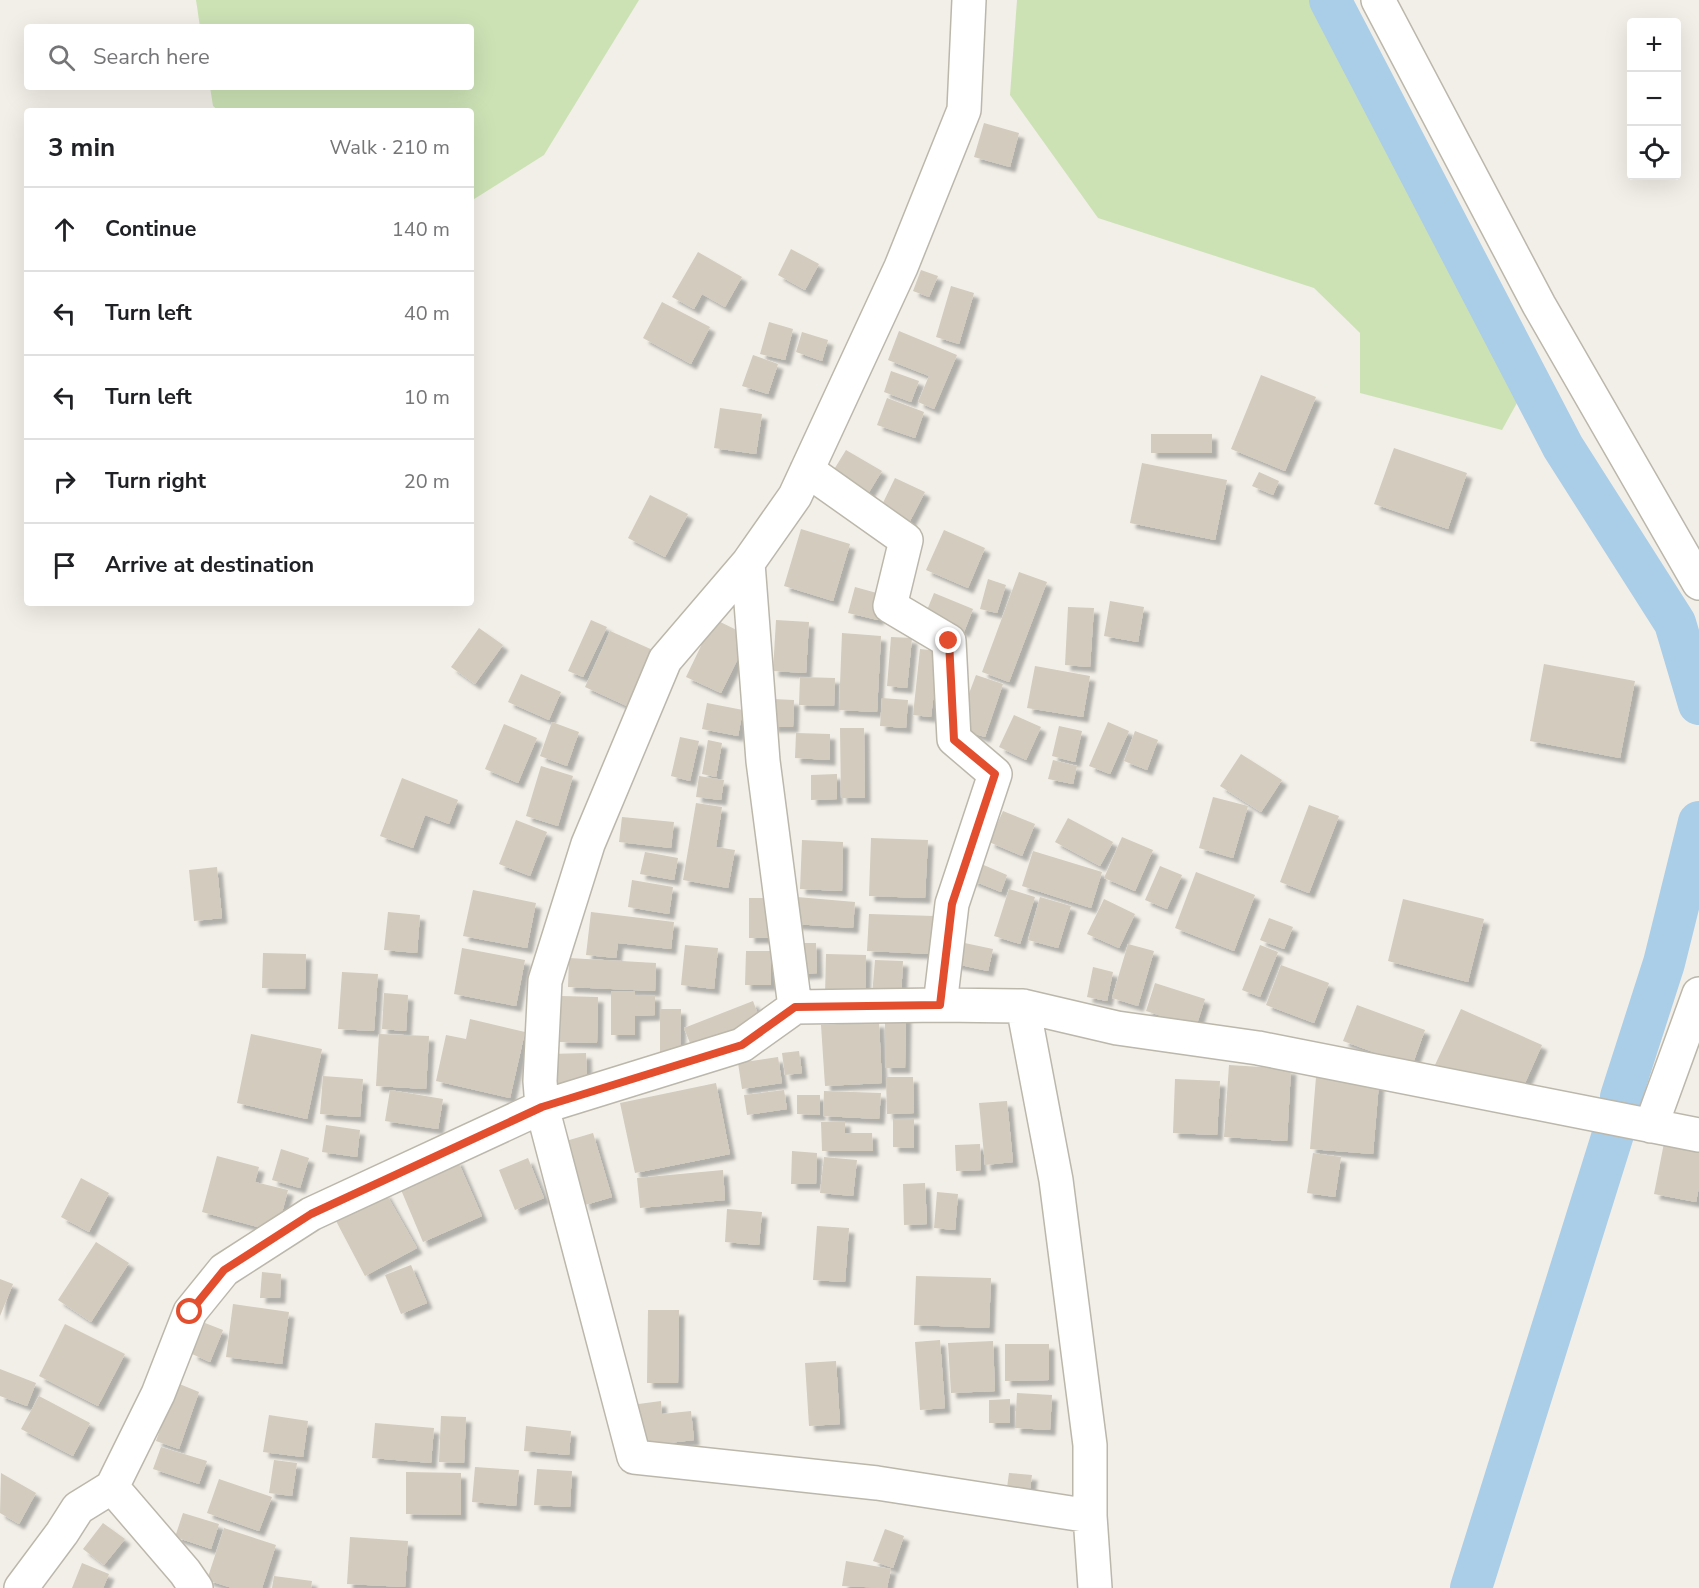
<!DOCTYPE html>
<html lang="en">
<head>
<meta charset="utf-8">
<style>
	body { margin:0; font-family:"Nunito Sans",sans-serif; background:#f6f6f6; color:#202124 }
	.controls { position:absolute; right:18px; top:18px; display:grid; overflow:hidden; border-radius:6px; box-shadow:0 6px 24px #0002 }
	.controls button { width:54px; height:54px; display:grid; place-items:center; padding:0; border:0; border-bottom:2px solid #e0e0e0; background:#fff; color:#202124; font:30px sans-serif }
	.stop { position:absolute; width:18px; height:18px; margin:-14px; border:4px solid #e34e2e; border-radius:50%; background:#fff }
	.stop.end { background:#e34e2e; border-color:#fff; box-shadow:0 2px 6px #0008 }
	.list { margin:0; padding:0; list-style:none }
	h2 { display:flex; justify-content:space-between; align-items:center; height:78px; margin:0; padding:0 24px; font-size:26px }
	h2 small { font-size:20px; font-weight:400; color:#757577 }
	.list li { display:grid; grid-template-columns:39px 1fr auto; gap:18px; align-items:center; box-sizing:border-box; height:84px; padding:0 24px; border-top:2px solid #e0e0e0 }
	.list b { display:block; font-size:22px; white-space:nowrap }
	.list em { font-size:20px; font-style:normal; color:#757577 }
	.icon { flex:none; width:33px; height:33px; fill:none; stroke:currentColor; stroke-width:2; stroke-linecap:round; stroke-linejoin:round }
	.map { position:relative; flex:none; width:1699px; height:1588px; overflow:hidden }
	.search { position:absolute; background:#fff; box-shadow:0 6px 24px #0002; left:24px; top:24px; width:450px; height:66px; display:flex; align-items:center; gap:15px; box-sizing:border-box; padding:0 21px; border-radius:6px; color:#757577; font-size:22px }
	.panel { position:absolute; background:#fff; box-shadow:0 6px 24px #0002; left:24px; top:108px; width:450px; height:498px; border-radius:6px }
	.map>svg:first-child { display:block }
	.green { fill:#cce2b5 }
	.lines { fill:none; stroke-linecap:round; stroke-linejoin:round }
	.canal { stroke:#aacde8; stroke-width:42 }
	.building { fill:#d2cbbe; filter:url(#shadow) }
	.minor-casing { stroke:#bcb7ab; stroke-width:36 }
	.minor { stroke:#fff; stroke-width:33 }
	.route { stroke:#e34e2e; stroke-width:8 }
</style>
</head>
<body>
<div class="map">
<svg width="1699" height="1588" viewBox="0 0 1699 1588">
	<defs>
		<filter id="shadow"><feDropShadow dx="5.5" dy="5.5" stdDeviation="1.5" flood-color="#0004"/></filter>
	</defs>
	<rect width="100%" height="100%" fill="#f2efe8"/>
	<path class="green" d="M196 0H639L544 155 471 201V111H219L213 106 210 87H471V27H200Z
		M1017 0H1346L1539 363 1502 430 1360 393V333L1314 288 1098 218 1010 95Z"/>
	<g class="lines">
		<path class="canal" d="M1330 0 1563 447 1675 623 1699 704
			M1621 1097 1664 963 1699 822
			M1471 1588 1614 1131"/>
	</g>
	<path class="building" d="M984 123 1019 133 1010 167 974 157Z
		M791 249 819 264 805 290 778 275Z
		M698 252 742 277 725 307 702 294 694 309 672 297Z
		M921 270 938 276 929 297 913 291Z
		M951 286 974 293 959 344 936 337Z
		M662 302 710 327 691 364 643 338Z
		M769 322 793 329 785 360 760 354Z
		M899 331 957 355 934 409 918 402 929 376 888 360Z
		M802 332 828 340 822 361 796 352Z
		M753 355 778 364 768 394 742 386Z
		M891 371 919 381 911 402 884 392Z
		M1261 375 1316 397 1285 471 1231 449Z
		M887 398 924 412 915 438 877 425Z
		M720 408 762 414 756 454 714 448Z
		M1151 434H1212V453H1151Z
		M1394 448 1467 473 1448 529 1374 504Z
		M846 450 882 471 866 497 830 476Z
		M1142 463 1227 480 1215 540 1130 523Z
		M1259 472 1279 481 1273 495 1252 486Z
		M895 478 925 492 909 523 880 509Z
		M650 495 688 514 665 557 628 538Z
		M801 529 850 544 833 601 784 586Z
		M944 530 985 548 968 588 926 570Z
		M1019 572 1047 582 1009 682 982 672Z
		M988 579 1006 585 997 613 980 609Z
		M855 587 884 595 878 620 848 613Z
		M934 593 973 609 964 632 925 615Z
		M1110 601 1144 607 1138 642 1104 636Z
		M1068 607 1094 608 1090 667 1065 665Z
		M714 619 749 636 721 693 686 677Z
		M591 620 607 627 583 677 568 671Z
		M776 620 809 622 806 673 773 671Z
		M479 628 503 645 475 684 451 667Z
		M610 631 655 651 629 707 585 687Z
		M842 633 881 636 877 712 839 710Z
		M891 637 912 638 907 688 887 686Z
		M920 649 939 651 931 717 913 715Z
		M1544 664 1635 681 1620 758 1530 741Z
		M1035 666 1090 676 1083 717 1027 708Z
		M521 674 561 692 549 720 508 702Z
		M976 675 1003 684 985 737 956 728Z
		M800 677 835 678 834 706 799 705Z
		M882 698 908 700 906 728 880 726Z
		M773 699 794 700 793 727H772Z
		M707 703 743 710 738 736 702 729Z
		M1014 715 1041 727 1026 760 999 747Z
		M552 722 579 732 567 766 540 756Z
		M1108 722 1129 731 1110 774 1089 766Z
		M504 724 537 738 518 783 485 769Z
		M1059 726 1082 731 1075 762 1052 756Z
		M840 728H864L865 798H841Z
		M1135 731 1158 740 1147 770 1124 761Z
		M796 733 830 734V760L795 758Z
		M680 737 699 741 690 781 671 776Z
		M708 740 722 743 716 777 702 774Z
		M1241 754 1282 780 1261 812 1220 786Z
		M1053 760 1077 766 1073 784 1048 779Z
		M541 766 573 776 558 826 526 816Z
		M837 774V799L811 800V775Z
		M699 776 724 780 721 800 696 797Z
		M402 778 458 800 449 824 425 815 413 848 380 836Z
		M1213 797 1248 806 1233 858 1199 848Z
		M696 803 722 807 716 847 735 850 728 888 683 880Z
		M1309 805 1339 816 1309 893 1280 882Z
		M1003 811 1035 824 1022 856 989 842Z
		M622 817 674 822 671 848 619 842Z
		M1068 818 1113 842 1100 866 1055 842Z
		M516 820 547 832 530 876 499 864Z
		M1122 837 1153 850 1135 891 1104 878Z
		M871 838 928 840 925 898 869 896Z
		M802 840 843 842 842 891 800 889Z
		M1033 851 1102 872 1091 908 1022 886Z
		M645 852 678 858 674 880 640 874Z
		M979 863 1007 875 1001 892 971 880Z
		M1160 866 1182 875 1167 909 1145 900Z
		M217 867 222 918 194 921 189 870Z
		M1196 872 1255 895 1234 951 1175 928Z
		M632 880 673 887 669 914 628 907Z
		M1009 889 1035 897 1020 944 994 936Z
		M473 890 536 903 527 948 463 936Z
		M797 897 855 902 853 928 795 924Z
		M1040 897 1071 906 1058 948 1028 940Z
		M749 898H773V938H749Z
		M1104 899 1135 914 1119 948 1087 934Z
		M1403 899 1484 919 1468 982 1388 961Z
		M388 912 420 915 417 953 384 950Z
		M591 912 674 922 671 949 618 943 616 958 586 955Z
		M869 914 934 916 932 954 867 951Z
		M1269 918 1293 927 1284 949 1260 940Z
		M955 941 993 949 988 971 951 963Z
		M800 943H816L817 973 801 974Z
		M1128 944 1154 951 1138 1006 1112 998Z
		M685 945 718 948 714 989 681 985Z
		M1260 945 1278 952 1260 997 1242 990Z
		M462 948 525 960 516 1006 454 994Z
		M746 951H771V985H745Z
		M263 953 306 954 305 989 262 988Z
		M826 954 866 955 865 997 825 995Z
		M569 958 656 963 655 991 568 987Z
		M875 960 903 961 901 998 872 996Z
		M1281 965 1329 983 1314 1023 1266 1005Z
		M1093 967 1113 972 1107 1001 1087 997Z
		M342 972 378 974 374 1031 338 1029Z
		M1155 983 1205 999 1196 1027 1146 1011Z
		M611 991H635V995H655V1015L635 1016V1035H611Z
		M384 993 408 995 406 1031 382 1029Z
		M561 996 598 997 597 1043 560 1042Z
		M753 1001 762 1025 694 1053 684 1028Z
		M1357 1005 1425 1030 1412 1066 1343 1041Z
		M660 1009H681L680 1054 660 1053Z
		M1461 1009 1542 1045 1517 1101 1435 1065Z
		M885 1013H906L905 1068H885Z
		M470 1019 525 1032 510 1098 436 1081 446 1035 466 1039Z
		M879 1022 882 1083 825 1086 821 1025Z
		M251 1034 322 1049 307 1119 237 1103Z
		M379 1034 429 1036 426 1089 376 1086Z
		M799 1051 802 1073 785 1075 782 1053Z
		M586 1053 588 1098 550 1099V1054Z
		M778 1057 782 1083 742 1089 738 1063Z
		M1229 1065 1291 1069 1287 1141 1224 1137Z
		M323 1076 363 1079 360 1117 320 1114Z
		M886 1077H913L914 1113 887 1114Z
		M1316 1077 1379 1083 1373 1154 1310 1149Z
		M1175 1079 1220 1081 1217 1135 1173 1133Z
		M716 1083 730 1154 635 1173 620 1103Z
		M390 1090 443 1099 438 1129 385 1121Z
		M784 1090 787 1109 747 1115 744 1095Z
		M824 1091 881 1093 879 1119 823 1116Z
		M797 1095H820V1115L797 1114Z
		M1007 1101 1013 1162 985 1165 979 1103Z
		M893 1119H914V1148L893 1147Z
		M845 1121V1133H872L873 1151H822L821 1122Z
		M326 1125 360 1130 357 1157 322 1152Z
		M593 1133 612 1197 585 1205 566 1141Z
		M1664 1143 1699 1150V1187L1696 1202 1654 1194Z
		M980 1144 981 1170 956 1171 955 1145Z
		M281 1149 309 1158 300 1188 272 1180Z
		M792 1151 817 1153 816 1184H791Z
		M1313 1153 1341 1157 1335 1197 1307 1193Z
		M217 1156 259 1167 255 1182 288 1190 277 1232 202 1212Z
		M824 1157 857 1160 853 1196 820 1193Z
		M528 1158 544 1198 515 1210 499 1170Z
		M457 1159 482 1216 423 1242 399 1185Z
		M723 1170 725 1200 640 1208 637 1178Z
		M81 1178 109 1193 89 1232 61 1217Z
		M925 1183 927 1224 904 1225 903 1184Z
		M385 1192 417 1248 365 1276 335 1219Z
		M937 1192 958 1194 955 1230 934 1228Z
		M727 1209 762 1212 759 1245 725 1242Z
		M817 1226 849 1228 845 1282 813 1280Z
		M96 1242 129 1263 91 1322 58 1300Z
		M411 1265 427 1303 401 1314 385 1275Z
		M262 1272 281 1274 280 1298H260Z
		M916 1276 991 1278 989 1328 914 1325Z
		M0 1279 13 1284 0 1316Z
		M233 1304 289 1312 282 1364 226 1357Z
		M648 1310H679L678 1383H647Z
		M205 1323 223 1330 210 1362 192 1354Z
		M65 1324 125 1354 98 1406 39 1376Z
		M940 1340 945 1408 920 1410 915 1342Z
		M993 1341 995 1391 951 1393 948 1343Z
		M1005 1344H1049V1380L1005 1381Z
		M836 1361 840 1424 809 1426 805 1363Z
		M0 1369 36 1383 27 1406 0 1396Z
		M177 1383 199 1392 179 1449 156 1441Z
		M1017 1393 1052 1395 1050 1430 1015 1428Z
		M39 1396 90 1423 73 1456 21 1429Z
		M1010 1399V1423H989V1400Z
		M661 1401 662 1414 691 1411 694 1440 635 1447 631 1405Z
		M269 1415 308 1421 303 1457 263 1452Z
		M441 1416 466 1417 464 1463 439 1462Z
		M375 1423 434 1428 431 1463 372 1458Z
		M526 1426 571 1431 569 1455 524 1451Z
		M161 1447 207 1461 199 1484 153 1469Z
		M274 1460 297 1463 292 1496 269 1493Z
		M475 1467 519 1470 516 1506 472 1502Z
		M537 1469 572 1471 570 1507 534 1505Z
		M406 1472 461 1473V1515L406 1514Z
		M1 1473 36 1493 19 1524 0 1513Z
		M1009 1473 1032 1475 1029 1497 1006 1495Z
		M219 1479 272 1497 259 1531 207 1513Z
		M183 1513 219 1524 211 1549 175 1537Z
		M103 1523 125 1539 104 1565 83 1549Z
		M224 1528 276 1545 262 1588H232L207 1580Z
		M885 1529 904 1536 893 1568 873 1561Z
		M350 1537 408 1541 405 1587 347 1584Z
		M846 1561 891 1569 887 1588 842 1586Z
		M82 1563 109 1574 103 1588H72Z
		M274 1576 312 1581 311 1588H272Z"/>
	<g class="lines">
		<g class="minor-casing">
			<path id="minor" d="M969 0 964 110 901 267 795 496 748 563 665 660 588 844 545 981 540 1081 542 1107 634 1457 877 1483 1090 1516
				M1378 0 1539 305 1699 583
				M807 470 906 540 890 606 949 641 954 739 995 774 952 904 940 1005
				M748 563 763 761 795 1007
				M1023 1006 1056 1180 1090 1445V1516L1095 1588
				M1651 1126 1699 994
				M112 1487 185 1572 196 1588
				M21 1588 62 1533 78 1508 112 1487 158 1394 190 1312 224 1270 311 1214 542 1107 742 1045 795 1007 940 1005 1023 1006 1117 1028 1258 1048 1699 1135"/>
		</g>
		<use href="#minor" class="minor"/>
	</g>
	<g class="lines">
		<path class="route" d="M190 1312 224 1270 311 1214 542 1107 742 1045 795 1007 940 1005 952 904 995 774 954 740 949 641"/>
	</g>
</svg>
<div class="controls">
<button>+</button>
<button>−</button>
<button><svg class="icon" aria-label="locate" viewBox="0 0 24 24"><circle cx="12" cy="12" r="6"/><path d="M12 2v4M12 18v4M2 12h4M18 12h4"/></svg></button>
</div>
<div class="stop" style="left:190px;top:1312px"></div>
<div class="stop end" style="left:949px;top:641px"></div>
<div class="search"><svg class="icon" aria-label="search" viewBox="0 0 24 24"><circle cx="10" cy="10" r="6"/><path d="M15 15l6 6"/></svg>Search here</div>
<section class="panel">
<h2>3 min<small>Walk · 210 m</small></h2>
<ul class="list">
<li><svg class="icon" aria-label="ahead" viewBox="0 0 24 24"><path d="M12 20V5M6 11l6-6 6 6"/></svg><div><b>Continue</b></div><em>140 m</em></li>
<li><svg class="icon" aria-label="left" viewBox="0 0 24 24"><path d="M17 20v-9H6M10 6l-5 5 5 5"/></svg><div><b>Turn left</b></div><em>40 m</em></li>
<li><svg class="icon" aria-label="left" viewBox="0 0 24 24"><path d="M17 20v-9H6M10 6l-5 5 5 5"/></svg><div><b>Turn left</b></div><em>10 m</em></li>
<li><svg class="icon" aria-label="right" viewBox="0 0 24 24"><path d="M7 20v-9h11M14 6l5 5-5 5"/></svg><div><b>Turn right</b></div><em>20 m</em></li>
<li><svg class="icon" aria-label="arrive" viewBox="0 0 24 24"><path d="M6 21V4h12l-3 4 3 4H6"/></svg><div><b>Arrive at destination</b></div></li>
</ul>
</section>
</div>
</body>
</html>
